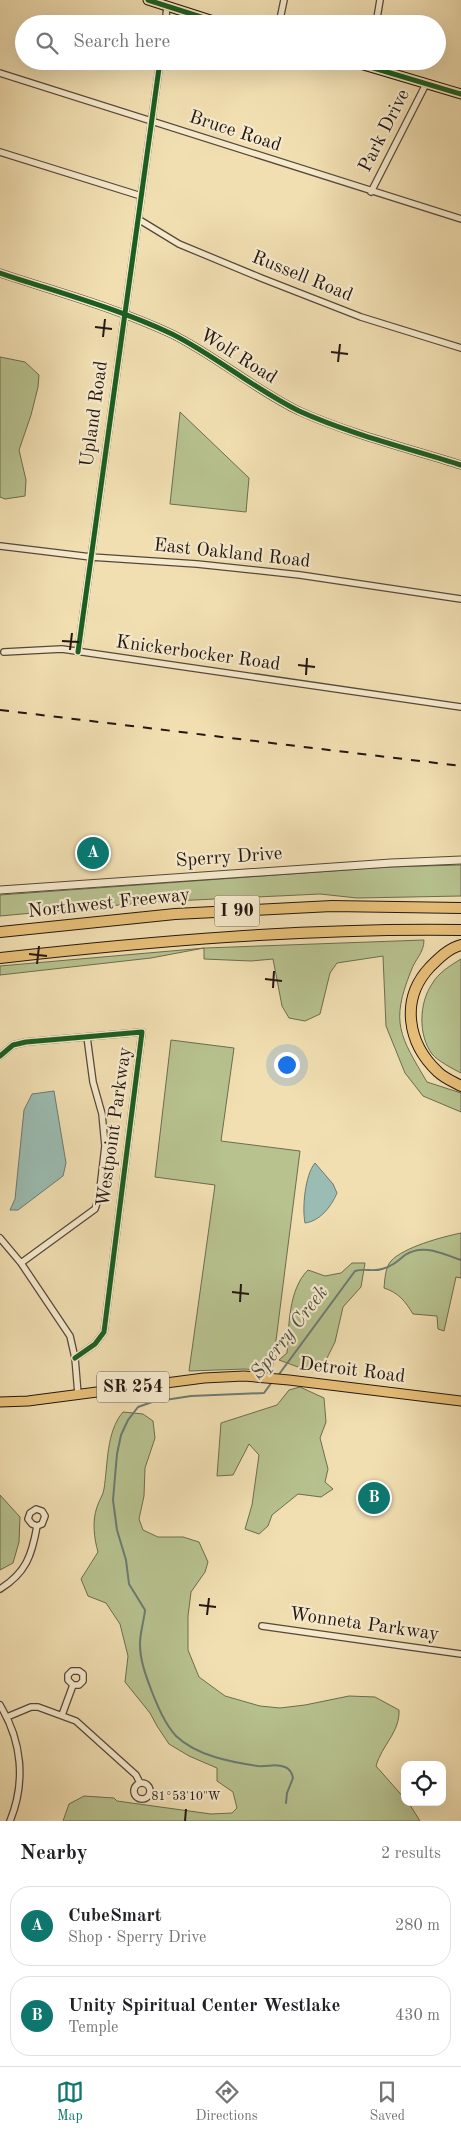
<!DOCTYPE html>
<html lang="en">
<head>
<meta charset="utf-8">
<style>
	body { margin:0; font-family:"Old Standard TT",serif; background:#f2f2f2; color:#202124 }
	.controls { position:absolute; right:15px; bottom:15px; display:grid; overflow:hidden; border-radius:10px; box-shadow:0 5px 20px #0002 }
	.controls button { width:45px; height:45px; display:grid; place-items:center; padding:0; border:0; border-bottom:1px solid #e0e0e0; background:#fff; color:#202124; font:25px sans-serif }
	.you { position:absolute; left:286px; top:1064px; width:18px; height:18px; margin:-12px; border:4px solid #fff; border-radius:50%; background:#1a73e8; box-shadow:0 0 0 8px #1a73e833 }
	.badge { display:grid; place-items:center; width:32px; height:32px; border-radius:50%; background:#0f766e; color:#fff; font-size:16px; font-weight:700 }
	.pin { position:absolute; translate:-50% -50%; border:2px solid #fff; box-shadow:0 1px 5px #0006 }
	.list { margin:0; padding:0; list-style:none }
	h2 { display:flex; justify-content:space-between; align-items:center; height:65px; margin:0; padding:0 20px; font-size:21px }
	h2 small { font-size:16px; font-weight:400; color:#757577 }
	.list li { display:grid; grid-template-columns:32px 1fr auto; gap:15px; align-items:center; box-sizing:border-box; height:80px; margin:0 10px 10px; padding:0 10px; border:1px solid #e0e0e0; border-radius:20px }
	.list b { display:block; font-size:19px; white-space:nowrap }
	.list p { margin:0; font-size:16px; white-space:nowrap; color:#757577 }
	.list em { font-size:16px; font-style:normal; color:#757577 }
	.icon { flex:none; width:28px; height:28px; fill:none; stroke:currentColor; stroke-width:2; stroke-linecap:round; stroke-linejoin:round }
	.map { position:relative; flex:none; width:461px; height:1821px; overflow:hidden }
	.search { position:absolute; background:#fff; box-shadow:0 5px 20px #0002; left:15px; right:15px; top:15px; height:55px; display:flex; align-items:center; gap:12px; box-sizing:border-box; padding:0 18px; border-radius:28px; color:#757577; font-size:19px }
	.sheet { height:245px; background:#fff }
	nav { display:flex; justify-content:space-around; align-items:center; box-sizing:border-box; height:70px; border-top:1px solid #e0e0e0; background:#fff; font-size:14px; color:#757577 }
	nav a { display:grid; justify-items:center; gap:2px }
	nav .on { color:#0f766e }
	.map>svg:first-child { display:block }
	.green { fill:#b7c28f; stroke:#6c6c50 }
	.water { fill:#9bbcb2; stroke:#6b7a72 }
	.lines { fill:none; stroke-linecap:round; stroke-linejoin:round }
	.stream { stroke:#6b7a72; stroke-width:2 }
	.minor-casing { stroke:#564839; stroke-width:8 }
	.tertiary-casing { stroke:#564839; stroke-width:9 }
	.primary-casing { stroke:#221611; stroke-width:11 }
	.motorway-casing { stroke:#221611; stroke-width:12 }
	.minor { stroke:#f6eacd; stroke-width:5.5 }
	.tertiary { stroke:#f6eacd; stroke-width:7 }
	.primary { stroke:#e8c079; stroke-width:9 }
	.motorway { stroke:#e8c079; stroke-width:10 }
	.rail { stroke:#221611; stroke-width:2; stroke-dasharray:9 9; stroke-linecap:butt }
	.cycleway-casing { stroke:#f6eacd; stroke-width:8 }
	.cycleway { stroke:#1b5e20; stroke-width:5 }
	.ticks { fill:none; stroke:#221611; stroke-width:2 }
	.labels { text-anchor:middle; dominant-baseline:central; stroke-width:4.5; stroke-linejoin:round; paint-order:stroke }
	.shield { fill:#f6eacd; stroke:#625649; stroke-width:1 }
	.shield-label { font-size:18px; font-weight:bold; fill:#221611 }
	.street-label { font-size:19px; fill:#221611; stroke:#f6eacd }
	.water-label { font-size:20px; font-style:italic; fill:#4c5049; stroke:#f6eacd }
	.ticks-label { font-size:12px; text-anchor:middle; fill:#221611; stroke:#f6eacd; stroke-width:4.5; stroke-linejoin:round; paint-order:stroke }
</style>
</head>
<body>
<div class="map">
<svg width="461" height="1821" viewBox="0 0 461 1821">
	<rect width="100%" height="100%" fill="#f1dfb2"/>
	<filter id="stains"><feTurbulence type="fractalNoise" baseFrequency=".004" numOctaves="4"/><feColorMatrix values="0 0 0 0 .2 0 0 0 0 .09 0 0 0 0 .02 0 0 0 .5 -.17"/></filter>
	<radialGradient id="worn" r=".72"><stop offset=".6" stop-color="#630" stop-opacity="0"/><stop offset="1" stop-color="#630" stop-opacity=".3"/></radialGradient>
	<path class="green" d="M0 357 25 362 39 375 38 387 31 415 19 450 26 480 25 496 5 499 0 497Z
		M180 412 249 478 246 512 170 504Z
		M461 865V896L357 898 320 894 152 902 0 916V895L387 867Z
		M424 940C424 953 415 959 411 971 390 1023 400 1036 427 1082L461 1093V1112L423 1096 405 1073 386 1026 383 956 337 963 330 973 320 1014 305 1021 289 1018 282 1006 273 959 251 961 204 959V948L151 958 0 975V966L205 948Z
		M461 959V1073C453 1069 438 1061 432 1054 418 1035 419 1003 432 984 438 973 451 965 461 959Z
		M171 1040 234 1048 221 1141 300 1151 272 1372 245 1369 189 1371 215 1185 155 1177Z
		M461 1233V1278L456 1277 444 1331 438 1329 437 1316 413 1314C405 1301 399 1293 384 1288 385 1279 385 1268 391 1261 404 1247 442 1237 461 1233Z
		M352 1263H365L361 1287 343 1307 335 1342 321 1370 298 1367 279 1360 287 1353C289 1327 288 1290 308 1270L325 1276 341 1273Z
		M300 1387 324 1398 326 1422 320 1438 328 1469 325 1482 333 1489 321 1497 298 1494 272 1515 268 1526 259 1534 245 1529 252 1505 259 1455 249 1444 233 1475 217 1476 221 1423 277 1405 289 1390Z
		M123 1412 143 1414 153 1421 155 1438 145 1468 144 1496 139 1519 143 1530 158 1537H183L199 1542 208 1562 205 1572 191 1592 188 1616V1650L199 1677 225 1696 260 1706 280 1708 305 1705 349 1696 375 1697 399 1710C400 1732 382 1745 376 1766L405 1799V1802H408L420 1821H63L69 1804 84 1796 114 1798 117 1801 211 1814 232 1813 237 1808 233 1792 217 1781V1768L189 1756 169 1744 157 1726 150 1713 125 1682 128 1656 120 1624 106 1603 88 1596 81 1579 98 1552C94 1538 92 1521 97 1507 99 1500 103 1496 104 1489 108 1464 106 1432 123 1412Z
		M0 1495 20 1517 19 1542 13 1563 0 1570Z"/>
	<path class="water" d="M54 1091 66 1163 63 1176 18 1210H10L15 1199 24 1110 32 1094Z
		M315 1163 333 1184 337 1193C331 1207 320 1221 305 1223 302 1208 305 1175 315 1163Z"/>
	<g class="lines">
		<path class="stream" d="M277 1377 355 1271C364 1268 373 1272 382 1269 391 1267 398 1261 405 1255 423 1243 443 1254 461 1260
			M272 1382 264 1393 191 1396 152 1402 138 1407 128 1420 121 1435 117 1454 113 1500 117 1530 126 1560 129 1584 145 1610C144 1621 140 1632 140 1644 140 1661 146 1676 152 1692 158 1707 165 1724 176 1736 197 1756 231 1762 258 1766 268 1767 275 1763 285 1767 290 1769 292 1773 293 1778L287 1793 286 1803"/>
		<g class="minor-casing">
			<path id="minor" d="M165 24 167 7
				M279 24 284 0
				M376 24 380 0
				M0 73 461 219
				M0 152 141 196
				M371 192 426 84
				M138 219 179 244 261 278 361 317 461 348
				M0 546 91 557 197 564 300 575 461 599
				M4 652 62 649 461 707
				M78 652 160 61
				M0 1056 13 1045 26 1042 142 1032 104 1332 95 1344 75 1358
				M0 1238 21 1263 70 1336 75 1358 78 1394
				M21 1263 95 1209 99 1197 105 1146 102 1114 93 1082 87 1037
				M0 1589C26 1573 32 1555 37 1526L42 1524 45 1516 42 1511 36 1509 30 1513 28 1519 32 1524 37 1526
				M262 1626 461 1654
				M0 1705C22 1741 26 1782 10 1821
				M62 1715 73 1685H79L83 1681V1674L79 1671H72L68 1675V1680L73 1685
				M7 1717 31 1707H38L76 1721 136 1775 140 1783
				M134 1791a8 8 0 1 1 16 0a8 8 0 1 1-16 0Z"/>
		</g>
		<g class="tertiary-casing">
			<path id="tertiary" d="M0 273C57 292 117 308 172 334 216 356 254 389 299 411 350 434 407 448 461 465
				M0 890 391 863 461 860"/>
		</g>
		<g class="primary-casing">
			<path id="primary" d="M148 0 223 24
				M350 61 461 94
				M0 1402 28 1401 204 1378 244 1376 289 1380 461 1401"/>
		</g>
		<g class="motorway-casing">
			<path id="motorway" d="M0 932 175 914 332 906 461 908
				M461 945C449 948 439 958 430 967 400 999 407 1043 438 1072 444 1078 454 1082 461 1086
				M0 958C153 941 307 928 461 930"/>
		</g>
		<use href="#minor" class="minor"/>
		<use href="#tertiary" class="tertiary"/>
		<use href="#primary" class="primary"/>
		<use href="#motorway" class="motorway"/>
		<path class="rail" d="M0 710 461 766"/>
		<g class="cycleway-casing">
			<path id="cycleway" d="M148 0 223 24
				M350 61 461 94
				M0 273C57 292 117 308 172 334 216 356 254 389 299 411 350 434 407 448 461 465
				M78 652 160 61
				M0 1056 13 1045 26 1042 142 1032 104 1332 95 1344 75 1358"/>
		</g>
		<use href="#cycleway" class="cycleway"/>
	</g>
	<path class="ticks" d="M95 327 112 329M103 337 105 319M331 352 348 354M338 362 340 344M62 641 79 642M70 650 72 633M298 665 315 667M306 675 307 658M29 954 47 956M37 964 39 946M265 979 282 981M273 988 274 971M232 1292 249 1294M240 1302 241 1284M199 1605 216 1607M207 1615 209 1598M185 1821 186 1809"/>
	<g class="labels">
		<g class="shield">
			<rect x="214.5" y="895.5" width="45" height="31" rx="4"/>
			<rect x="97" y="1371.5" width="72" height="31" rx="4"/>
		</g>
		<g class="shield-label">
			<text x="237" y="911">I 90</text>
			<text x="133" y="1387">SR 254</text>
		</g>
		<g class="street-label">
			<text transform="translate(385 131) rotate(-63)">Park Drive</text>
			<text transform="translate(235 132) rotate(18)">Bruce Road</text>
			<text transform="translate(302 277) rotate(22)">Russell Road</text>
			<text transform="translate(238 357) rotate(32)">Wolf Road</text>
			<text transform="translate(95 414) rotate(-82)">Upland Road</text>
			<text transform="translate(232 554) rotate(6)">East Oakland Road</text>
			<text transform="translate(198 654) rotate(8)">Knickerbocker Road</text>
			<text transform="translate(229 858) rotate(-4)">Sperry Drive</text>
			<text transform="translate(109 904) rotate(-6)">Northwest Freeway</text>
			<text transform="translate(115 1127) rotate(-82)">Westpoint Parkway</text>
			<text transform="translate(352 1371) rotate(7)">Detroit Road</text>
			<text transform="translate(364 1625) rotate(8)">Wonneta Parkway</text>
		</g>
		<g class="water-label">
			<text transform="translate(290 1333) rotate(-52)">Sperry Creek</text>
		</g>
	</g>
	<g class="ticks-label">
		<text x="186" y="1800">81°53'10"W</text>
	</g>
	<rect width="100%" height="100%" filter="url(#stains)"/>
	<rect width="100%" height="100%" fill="url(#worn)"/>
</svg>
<div class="controls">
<button><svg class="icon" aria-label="locate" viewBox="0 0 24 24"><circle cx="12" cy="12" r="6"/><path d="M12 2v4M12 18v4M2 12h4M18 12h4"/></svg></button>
</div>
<div class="you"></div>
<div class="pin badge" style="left:93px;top:853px">A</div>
<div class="pin badge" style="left:374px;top:1498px">B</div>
<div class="search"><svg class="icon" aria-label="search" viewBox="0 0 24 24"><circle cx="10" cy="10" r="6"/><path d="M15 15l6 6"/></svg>Search here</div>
</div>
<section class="sheet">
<h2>Nearby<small>2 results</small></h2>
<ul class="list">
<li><span class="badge">A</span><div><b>CubeSmart</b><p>Shop · Sperry Drive</p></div><em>280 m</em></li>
<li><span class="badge">B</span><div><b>Unity Spiritual Center Westlake</b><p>Temple</p></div><em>430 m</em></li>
</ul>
</section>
<nav>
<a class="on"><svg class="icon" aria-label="map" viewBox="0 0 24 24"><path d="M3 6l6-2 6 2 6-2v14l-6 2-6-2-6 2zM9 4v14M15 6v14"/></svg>Map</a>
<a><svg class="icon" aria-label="directions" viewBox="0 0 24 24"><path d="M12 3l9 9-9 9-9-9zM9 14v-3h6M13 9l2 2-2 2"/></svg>Directions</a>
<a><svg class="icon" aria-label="saved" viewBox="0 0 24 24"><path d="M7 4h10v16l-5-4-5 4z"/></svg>Saved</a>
</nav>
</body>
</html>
